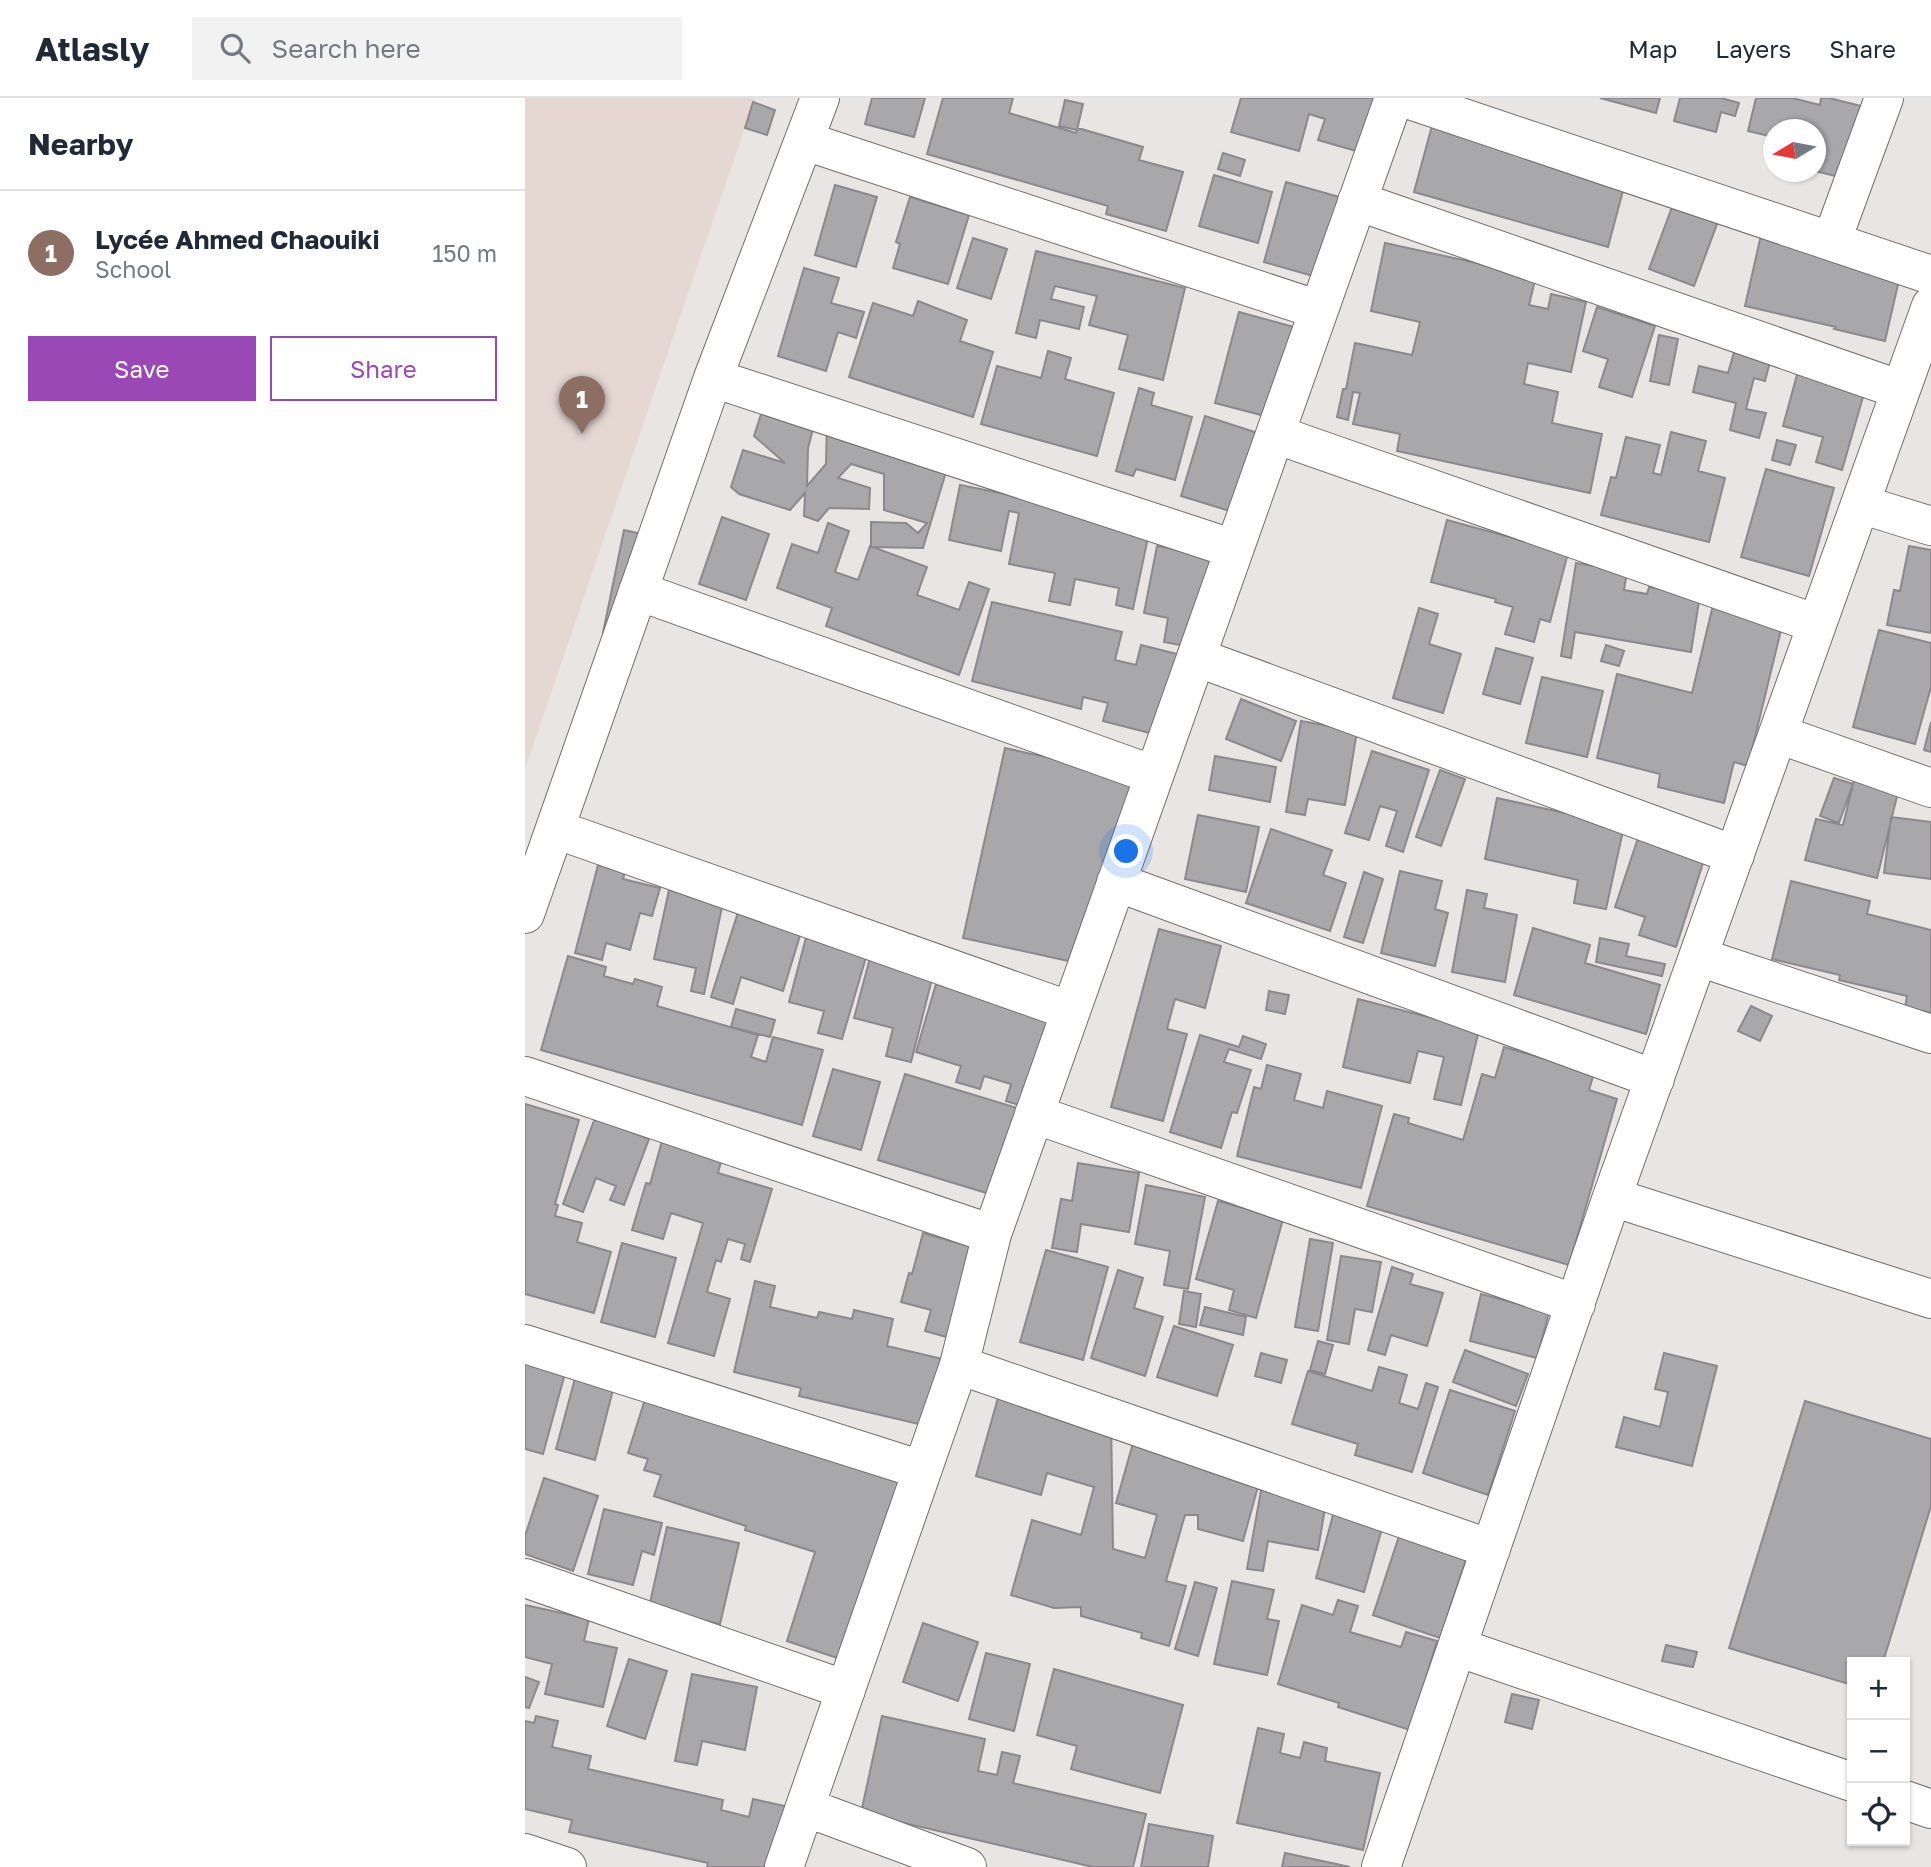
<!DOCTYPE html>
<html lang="en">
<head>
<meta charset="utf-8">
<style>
	body { margin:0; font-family:"Golos Text",sans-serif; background:#f2f2f3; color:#1f2937 }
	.controls { position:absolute; right:21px; bottom:21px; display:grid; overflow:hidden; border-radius:0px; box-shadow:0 2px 5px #0004 }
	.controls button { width:63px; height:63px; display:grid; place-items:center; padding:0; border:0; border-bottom:2px solid #e0e1e3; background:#fff; color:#1f2937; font:35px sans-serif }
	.compass { position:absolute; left:1238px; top:21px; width:63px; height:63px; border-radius:50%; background:#fff; box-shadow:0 2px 5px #0004; rotate:260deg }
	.you { position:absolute; left:602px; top:754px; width:24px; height:24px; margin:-18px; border:5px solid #fff; border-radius:50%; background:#1a73e8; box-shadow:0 0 0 10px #1a73e833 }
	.badge { display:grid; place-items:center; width:46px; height:46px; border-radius:50%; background:#9b48b7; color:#fff; font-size:23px; font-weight:700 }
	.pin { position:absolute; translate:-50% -58px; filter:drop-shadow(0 2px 4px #0008) }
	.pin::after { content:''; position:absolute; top:37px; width:24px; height:21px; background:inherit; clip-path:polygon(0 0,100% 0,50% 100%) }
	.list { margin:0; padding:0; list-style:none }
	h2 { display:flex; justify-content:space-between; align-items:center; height:91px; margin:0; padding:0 28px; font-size:30px }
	h2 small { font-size:23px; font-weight:400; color:#747a83 }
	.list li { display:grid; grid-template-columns:46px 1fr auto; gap:21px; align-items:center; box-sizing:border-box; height:126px; padding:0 28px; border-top:2px solid #e0e1e3 }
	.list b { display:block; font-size:26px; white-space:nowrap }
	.list p { margin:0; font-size:23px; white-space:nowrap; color:#747a83 }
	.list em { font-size:23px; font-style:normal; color:#747a83 }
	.actions { display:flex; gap:14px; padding:21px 28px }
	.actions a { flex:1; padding:16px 0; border:2px solid #9b48b7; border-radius:0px; text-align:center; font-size:24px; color:#9b48b7 }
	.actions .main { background:#9b48b7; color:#fff }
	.icon { flex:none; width:38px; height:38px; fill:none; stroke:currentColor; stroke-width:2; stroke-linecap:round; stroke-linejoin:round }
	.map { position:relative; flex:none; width:1406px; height:1769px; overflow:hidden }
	header { display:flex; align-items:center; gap:42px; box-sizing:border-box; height:98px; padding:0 35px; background:#fff; border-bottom:2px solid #e0e1e3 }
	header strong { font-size:33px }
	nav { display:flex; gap:38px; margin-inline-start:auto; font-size:24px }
	.search { width:490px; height:63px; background:#f2f2f3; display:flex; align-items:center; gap:18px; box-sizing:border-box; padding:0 24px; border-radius:0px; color:#747a83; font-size:26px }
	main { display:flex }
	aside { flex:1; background:#fff }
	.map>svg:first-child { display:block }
	.built { fill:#e5d8d3 }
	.building { fill:#a8a7aa; stroke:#8b898d; stroke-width:2 }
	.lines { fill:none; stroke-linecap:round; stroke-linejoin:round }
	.minor-casing { stroke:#726f6d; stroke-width:40 }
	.minor { stroke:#fff; stroke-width:38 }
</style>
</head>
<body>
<header>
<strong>Atlasly</strong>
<div class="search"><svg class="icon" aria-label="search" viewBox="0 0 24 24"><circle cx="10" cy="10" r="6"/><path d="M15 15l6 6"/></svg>Search here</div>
<nav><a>Map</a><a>Layers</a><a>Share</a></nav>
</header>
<main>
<aside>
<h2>Nearby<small></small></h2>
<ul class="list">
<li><span class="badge" style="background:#8d6e63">1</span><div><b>Lycée Ahmed Chaouiki</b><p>School</p></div><em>150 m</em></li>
</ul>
<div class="actions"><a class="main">Save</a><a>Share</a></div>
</aside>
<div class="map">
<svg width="1406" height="1769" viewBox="0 0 1406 1769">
	<rect width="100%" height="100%" fill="#e9e5e3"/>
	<path class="built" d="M0 0H230L0 671Z"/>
	<path class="building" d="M347 0H400L389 39 340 26Z
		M418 0H488L484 15 551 35 553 30 618 49 614 62 658 74 641 133 581 116 583 108 402 56Z
		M716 0H864L852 59 793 42 800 21 784 16 774 53 706 34Z
		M1075 0H1135L1131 15Z
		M1155 0H1196L1214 5 1210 18 1196 14 1191 34 1149 23Z
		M1231 0H1267L1295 7 1296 0H1304L1352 12 1335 84 1290 73V32H1248V39L1223 33Z
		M540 2 558 6 552 32 534 28Z
		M228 4 250 12 242 37 220 30Z
		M908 24 1103 74 1083 149 889 94Z
		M698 55 720 62 715 78 693 71Z
		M689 77 747 94 733 145 674 128Z
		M761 84 825 102 802 182 739 164Z
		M310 87 352 99 331 169 290 157Z
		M1153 93 1198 110 1169 188 1124 171Z
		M385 99 444 117 423 186 368 170 375 146 371 144Z
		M1236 137 1377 169 1360 243 1309 231 1311 229 1220 208Z
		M448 140 482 151 466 201 432 190Z
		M860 145 1011 178 1004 207 1023 211 1026 196 1061 204 1046 274 1003 265 999 286 1033 294 1027 325 1077 336 1065 395 872 353 875 336 828 326 835 295 828 294 823 322 812 319 818 291H821L830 245 887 257 895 224 846 213Z
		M511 153 660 190 638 282 594 271 603 237 564 227 572 198 530 188 526 201 559 209 554 231 515 222 511 240 491 235Z
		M279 170 314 180 306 205 339 214 331 240 313 234 301 273 253 258Z
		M393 203 442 222 435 243 468 254 448 319 324 279 348 205 388 218Z
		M1072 209 1130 228 1107 299 1074 289 1083 261 1058 253Z
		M714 214 780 232 755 322 690 305Z
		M1134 237 1153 241 1144 287 1125 283Z
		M1210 251 1246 260 1240 283 1229 280 1221 311 1241 315 1234 340 1205 332 1211 305 1168 294 1174 268 1203 275Z
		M523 253 546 260 540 281 589 295 572 358 456 326 472 268 516 280Z
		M1273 273 1340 292 1317 372 1291 364 1298 339 1258 328Z
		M614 290 629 295 626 307 667 319 650 382 611 371 608 378 591 373Z
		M240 304 291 320 283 350 282 388 301 366 302 321 421 374 398 450 346 449V424L381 425 393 435 402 425 359 412V376L326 366 313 380 345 390 344 411 304 410 293 423 279 418 280 395 265 412 214 396 206 389 218 352 260 365 229 338Z
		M680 318 745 339 721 418 656 398Z
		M1146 334 1181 343 1173 373 1200 380 1184 444 1076 417 1086 379 1091 380 1101 339 1135 347 1128 375 1136 377Z
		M1252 342 1271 347 1265 367 1247 362Z
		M1241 371 1309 390 1284 478 1216 459Z
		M435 387 626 425 608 511 591 507 594 490 550 481 545 507 524 503 530 475 484 466 494 415 484 413 476 453 424 442Z
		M197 419 244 436 221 502 174 486Z
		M922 422 1043 455 1025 524 1015 521 1009 544 980 536 988 509 970 504 971 501 906 484Z
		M303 425 324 433 310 474 333 482 345 448 402 469 392 497 434 512 444 484 464 491 434 577 301 528 307 510 252 490 267 446 293 455Z
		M99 432 135 440 93 537 78 535Z
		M632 448 702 461 676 551 639 544 643 520 619 515Z
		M1384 448 1406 452V535L1362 527 1369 492 1375 493Z
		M1051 465 1102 473 1099 492 1122 496 1124 489 1175 497 1166 554 1050 534 1046 560 1036 558Z
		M467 504 597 534 590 562 611 567 616 547 668 560 648 641 578 623 583 605 558 599 556 611 447 583Z
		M1188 507 1258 524 1223 668 1209 664 1199 705 1133 689 1135 676 1072 660 1092 576 1167 595Z
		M894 510 913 516 904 546 936 556 918 615 868 600Z
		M1354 532 1406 545V589L1390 646 1328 629Z
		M1081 547 1099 553 1094 568 1076 563Z
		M971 550 1008 560 995 606 958 596Z
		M1017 579 1078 593 1062 659 1001 645Z
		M716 601 771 623 756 663 701 641Z
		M776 623 832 633 820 707 783 701 780 717 761 714Z
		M1406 624V654L1399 652Z
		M480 650 621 681 580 871 438 840Z
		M847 653 904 672 878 754 861 748 872 713 855 708 844 742 820 735Z
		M690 658 751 669 745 704 684 692Z
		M915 672 940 681 916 748 891 739Z
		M1331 674 1375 686 1352 780 1280 762 1291 721 1318 727Z
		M1309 680 1328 686 1314 725 1295 718Z
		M972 700 1099 728 1081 811 1049 805 1053 782 960 761Z
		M673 717 734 729 721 794 660 781Z
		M1366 719 1406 724V781L1359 775Z
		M746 731 807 752 798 777 821 785 805 833 721 805Z
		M1114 737 1180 759 1151 849 1114 837 1120 819 1090 809Z
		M73 767 100 774 98 781 135 790 127 818 115 815 105 852 81 845 77 862 50 855Z
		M875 773 917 783 910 811 923 815 910 868 856 855Z
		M839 774 858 781 838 845 819 839Z
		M1266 783 1345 803 1342 816 1406 832V915L1380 909 1382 898 1314 882 1315 877 1247 861Z
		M144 792 198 804 179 896 166 893 171 870 129 861Z
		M942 792 962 796 959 810 992 817 980 884 927 874Z
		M215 808 278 828 258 893 216 879 208 906 186 899Z
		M1008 830 1065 847 1060 865 1135 887 1121 936 989 897Z
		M634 831 696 848 680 910 650 901 642 931 662 936 638 1023 586 1009Z
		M283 832 344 849 317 941 293 935 299 913 264 904Z
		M1075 840 1104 846 1101 858 1140 866 1137 878 1071 864Z
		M43 858 81 869 79 878 108 886 110 881 137 889 132 908 233 937 226 959 241 964 248 939 298 952 277 1027 16 952Z
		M345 860 408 877 386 964 361 958 368 930 329 920Z
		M411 886 541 926 514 1013 481 1003 486 986 459 978 455 991 431 984 436 968 391 954Z
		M744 893 764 897 760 916 741 912Z
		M833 901 954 932 936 1007 909 1001 919 959 893 953 885 985 818 969Z
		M1226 908 1247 918 1235 943 1213 933Z
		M211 911 250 922 245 939 206 929Z
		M675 937 714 949 718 938 741 946 736 961 704 951 699 964 726 972 712 1015 707 1014 696 1050 645 1034Z
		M979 949 1069 975 1064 992 1092 1001 1044 1167 842 1108 869 1016 884 1020 883 1025 938 1042 957 976 970 980Z
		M742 967 776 976 769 1002 798 1010 802 993 857 1008 836 1090 712 1058 729 989 736 991Z
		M308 971 355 984 336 1052 288 1038Z
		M380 976 512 1016 481 1101 353 1062Z
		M0 1006 54 1022 30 1106 33 1107 30 1118 57 1125 52 1144 86 1154 69 1215 0 1196Z
		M70 1020 124 1041 99 1107 85 1102 91 1088 71 1080 58 1114 38 1106Z
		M137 1043 197 1060 193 1075 247 1091 225 1164 216 1161 220 1146 203 1141 196 1164 191 1162 182 1194 205 1201 189 1258 143 1245 178 1125 146 1115 138 1141 107 1132 121 1085 125 1086Z
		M553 1065 614 1075 604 1134 556 1126 552 1154 527 1150 536 1101 547 1103Z
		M621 1087 680 1099 663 1191 639 1187 645 1153 610 1146Z
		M693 1103 758 1121 731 1220 704 1212 709 1192 671 1181Z
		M398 1135 468 1155 443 1245 400 1233 406 1212 376 1204 384 1175 387 1176Z
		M785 1141 808 1145 793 1233 770 1229Z
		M97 1145 151 1160 130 1239 76 1224Z
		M521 1152 583 1169 558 1262 495 1244Z
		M816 1158 856 1164 847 1214 830 1211 824 1246 802 1242Z
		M867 1169 888 1176 885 1186 918 1195 902 1248 866 1237 860 1257 843 1252Z
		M593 1172 618 1180 609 1210 638 1219 620 1278 566 1260Z
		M230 1183 250 1188 245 1209 292 1220 294 1214 327 1221 329 1212 368 1221 362 1248 426 1263 411 1330 274 1298 276 1290 209 1274Z
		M659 1193 676 1196 671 1229 654 1226Z
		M956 1196 1024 1214 1012 1260 945 1243Z
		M680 1209 721 1219 718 1237 675 1227Z
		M649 1228 708 1247 692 1298 632 1279Z
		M793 1243 808 1247 800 1276 785 1272Z
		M0 1244 45 1257 18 1356 0 1351Z
		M940 1252 1003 1276 991 1308 928 1284Z
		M736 1255 762 1262 756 1285 730 1278Z
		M1139 1255 1192 1268 1167 1368 1091 1349 1099 1319 1135 1329 1143 1294 1130 1291Z
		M854 1269 882 1277 874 1305 893 1311 901 1285 913 1289 887 1374 830 1357 833 1346 767 1326 783 1273 847 1293Z
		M52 1273 90 1284 70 1362 31 1351Z
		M925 1292 990 1313 963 1397 898 1375Z
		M122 1295 391 1381 333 1567 262 1543 290 1454 220 1432 221 1428 129 1398 136 1377 119 1372 123 1361 103 1355Z
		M473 1300 586 1318 588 1451 620 1460 632 1417 591 1405 610 1338 737 1374 718 1443 673 1431V1417H660L641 1483 661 1488 644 1548 616 1540 617 1535 556 1518V1509L529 1510 486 1497 507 1422 556 1437 569 1389 522 1375 516 1397 451 1378Z
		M1280 1303 1406 1341V1408L1358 1564H1327V1587L1204 1550Z
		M19 1380 73 1398 48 1473 0 1456V1438Z
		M737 1387 802 1398 793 1452 743 1443 738 1473 722 1471Z
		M811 1406 860 1420 839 1494 791 1480Z
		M79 1411 137 1425 129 1457 117 1453 108 1487 63 1476Z
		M142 1429 214 1445 195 1526 124 1509Z
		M877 1429 944 1452 915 1540 848 1517Z
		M707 1483 749 1492 742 1521 754 1523 742 1577 689 1566Z
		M670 1484 692 1490 673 1558 650 1551Z
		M813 1502 833 1508 825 1534 876 1549 881 1534 912 1543 885 1632 813 1609 814 1605 753 1586 777 1507 808 1517Z
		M0 1507 64 1521 59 1543 92 1550 78 1609 20 1596 27 1566 0 1559Z
		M398 1525 453 1544 433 1603 378 1584Z
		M1141 1547 1172 1554 1168 1569 1137 1563Z
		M461 1555 505 1566 489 1633 444 1621Z
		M104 1561 142 1573 120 1641 82 1628Z
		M529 1571 658 1607 635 1695 546 1671 552 1648 512 1637Z
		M167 1576 232 1589 220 1652 177 1643 172 1667 150 1663Z
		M0 1579 14 1584 4 1610 0 1609Z
		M987 1596 1014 1602 1007 1631 980 1624Z
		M11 1618 33 1623 27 1649 66 1658 63 1671 198 1702 196 1712 224 1719 228 1701 273 1711 260 1769H182L183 1765 44 1734 47 1722 0 1711V1623L9 1625Z
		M357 1618 460 1641 453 1673 472 1677 477 1654 495 1658 488 1685 621 1716 608 1769H568L336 1715Z
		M733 1630 759 1636 755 1655 775 1660 779 1644 802 1650 800 1663 855 1675 838 1752 712 1725Z
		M624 1726 688 1738 683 1769H616Z
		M760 1755 825 1769H757Z"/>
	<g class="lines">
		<g class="minor-casing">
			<path id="minor" d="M879 0 1406 177
				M280 43 794 212
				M832 103 1376 292
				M1307 142 1359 0
				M188 280 709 451
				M750 336 1292 526
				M1335 406 1406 428
				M113 493 629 677
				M671 559 1210 757
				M1253 636 1406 690
				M30 731 546 913
				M591 784 1130 981
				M0 816 188 280 295 0
				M1174 859 1406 936
				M0 978 467 1136 869 0
				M509 1016 1051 1206
				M1087 1099 1406 1201
				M0 1246 397 1372
				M434 1267 467 1136
				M0 1480 321 1592
				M932 1549 1327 1684
				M1380 1702 1406 1711
				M280 1709 442 1769
				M0 1755 42 1769
				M259 1769 434 1267 966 1451
				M856 1769 1087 1099 1406 208"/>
		</g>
		<use href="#minor" class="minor"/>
	</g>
</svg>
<div class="controls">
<button>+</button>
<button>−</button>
<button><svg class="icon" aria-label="locate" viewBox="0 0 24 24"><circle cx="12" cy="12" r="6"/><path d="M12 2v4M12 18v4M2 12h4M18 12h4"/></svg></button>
</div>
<svg class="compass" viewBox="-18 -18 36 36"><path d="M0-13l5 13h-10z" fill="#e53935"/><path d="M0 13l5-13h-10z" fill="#747a83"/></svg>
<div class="you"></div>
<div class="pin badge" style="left:57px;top:336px;background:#8d6e63">1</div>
</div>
</main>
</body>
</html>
